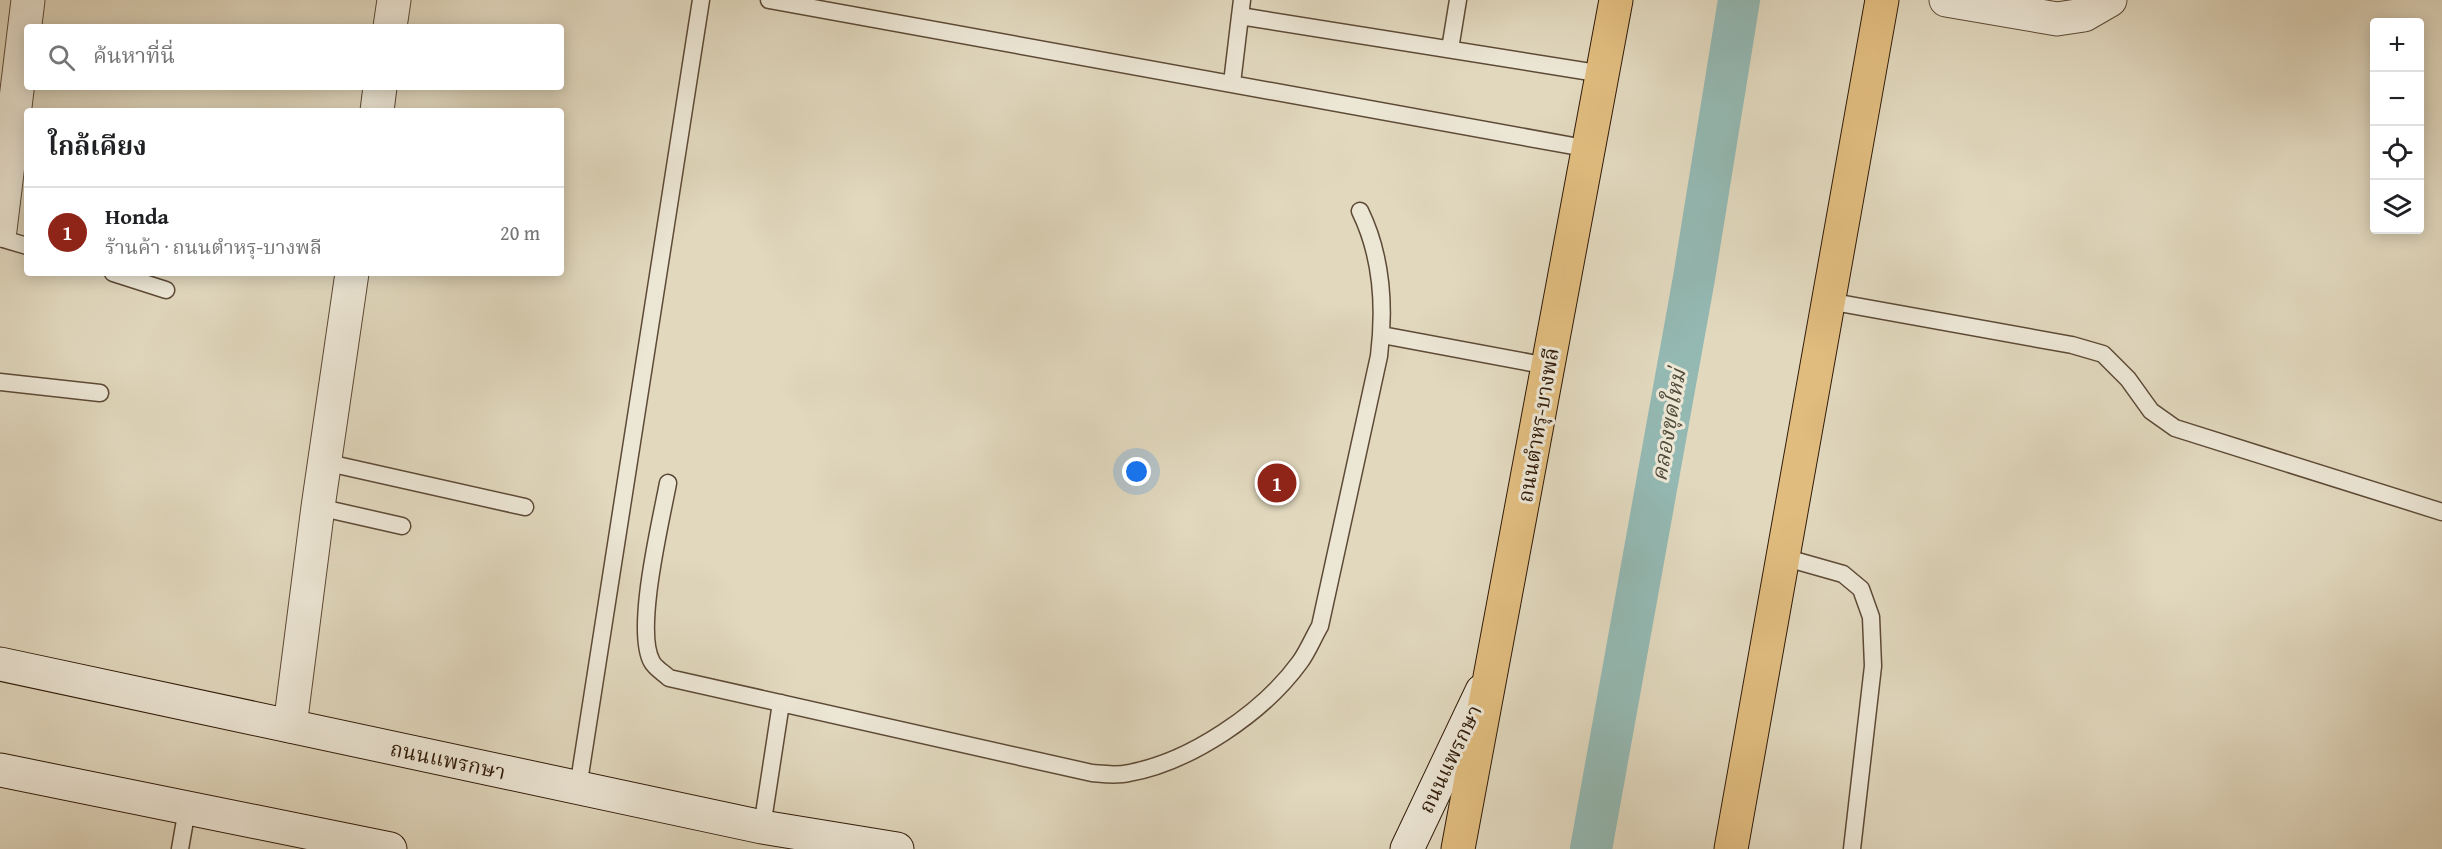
<!DOCTYPE html>
<html lang="th">
<head>
<meta charset="utf-8">
<style>
	body { margin:0; font-family:"Gentium Book Plus","Noto Serif Thai",serif; background:#f2f2f2; color:#202124 }
	.controls { position:absolute; right:18px; top:18px; display:grid; overflow:hidden; border-radius:6px; box-shadow:0 3px 15px #0003 }
	.controls button { width:54px; height:54px; display:grid; place-items:center; padding:0; border:0; border-bottom:2px solid #e0e0e0; background:#fff; color:#202124; font:30px sans-serif }
	.you { position:absolute; left:1137px; top:472px; width:21px; height:21px; margin:-15px; border:4px solid #fff; border-radius:50%; background:#1a73e8; box-shadow:0 0 0 9px #1a73e833 }
	.badge { display:grid; place-items:center; width:39px; height:39px; border-radius:50%; background:#8f2418; color:#fff; font-size:20px; font-weight:700 }
	.pin { position:absolute; translate:-50% -50%; border:3px solid #fff; box-shadow:0 2px 6px #0006 }
	.list { margin:0; padding:0; list-style:none }
	h2 { display:flex; justify-content:space-between; align-items:center; height:78px; margin:0; padding:0 24px; font-size:26px }
	h2 small { font-size:20px; font-weight:400; color:#757577 }
	.list li { display:grid; grid-template-columns:39px 1fr auto; gap:18px; align-items:center; box-sizing:border-box; height:90px; padding:0 24px; border-top:2px solid #e0e0e0 }
	.list b { display:block; font-size:22px; white-space:nowrap }
	.list p { margin:0; font-size:20px; white-space:nowrap; color:#757577 }
	.list em { font-size:20px; font-style:normal; color:#757577 }
	.icon { flex:none; width:33px; height:33px; fill:none; stroke:currentColor; stroke-width:2; stroke-linecap:round; stroke-linejoin:round }
	.map { position:relative; flex:none; width:2442px; height:849px; overflow:hidden }
	.search { position:absolute; background:#fff; box-shadow:0 3px 15px #0003; left:24px; top:24px; width:540px; height:66px; display:flex; align-items:center; gap:15px; box-sizing:border-box; padding:0 21px; border-radius:6px; color:#757577; font-size:22px }
	.panel { position:absolute; background:#fff; box-shadow:0 3px 15px #0003; left:24px; top:108px; width:540px; height:168px; border-radius:6px }
	.map>svg:first-child { display:block }
	.lines { fill:none; stroke-linecap:round; stroke-linejoin:round }
	.canal { stroke:#94b9b3; stroke-width:42 }
	.service-casing { stroke:#5d4a36; stroke-width:19 }
	.minor-casing { stroke:#5d4a36; stroke-width:35 }
	.secondary-casing { stroke:#311b09; stroke-width:35 }
	.primary-casing { stroke:#311b09; stroke-width:35 }
	.service { stroke:#ece6d5; stroke-width:16 }
	.minor { stroke:#ece6d5; stroke-width:33 }
	.secondary { stroke:#ece6d5; stroke-width:33 }
	.primary { stroke:#e0bc7f; stroke-width:33 }
	.labels { text-anchor:middle; dominant-baseline:central; stroke-width:6; stroke-linejoin:round; paint-order:stroke }
	.street-label { font-size:21px; fill:#311b09; stroke:#ece6d5 }
	.water-label { font-size:22px; font-style:italic; fill:#4f4a3c; stroke:#ece6d5 }
</style>
</head>
<body>
<div class="map">
<svg width="2442" height="849" viewBox="0 0 2442 849">
	<rect width="100%" height="100%" fill="#e1d8be"/>
	<filter id="stains"><feTurbulence type="fractalNoise" baseFrequency=".00333" numOctaves="4"/><feColorMatrix values="0 0 0 0 .2 0 0 0 0 .09 0 0 0 0 .02 0 0 0 .5 -.17"/></filter>
	<radialGradient id="worn" r=".72"><stop offset=".6" stop-color="#630" stop-opacity="0"/><stop offset="1" stop-color="#630" stop-opacity=".3"/></radialGradient>
	<g class="lines">
		<path class="canal" d="M1591 849 1694 278 1739 0"/>
		<g class="service-casing">
			<path id="service" d="M769 0 1590 149
				M1242 0 1240 16 1603 74
				M1450 49 1458 0
				M1232 83 1240 16
				M0 238 27 246
				M113 273 166 290
				M1828 301 2072 345 2103 354 2128 379 2151 411 2175 428 2442 512
				M1382 335 1548 366
				M0 382 100 393
				M324 462 525 507
				M668 483C661 521 634 631 652 662 655 668 664 673 669 678L1092 773C1104 774 1116 776 1129 773 1190 762 1263 713 1300 662 1308 651 1313 638 1320 626L1379 356C1385 307 1382 256 1360 211
				M318 507 402 526
				M1783 557 1843 574 1861 589 1871 617 1873 666 1852 849
				M578 788 701 0
				M762 827 781 703
				M180 849 187 809"/>
		</g>
		<g class="minor-casing">
			<path id="minor" d="M1946 0 2057 19 2084 15 2110 0
				M390 27 394 0
				M377 111 380 87
				M0 230 28 0
				M290 726 318 507 352 273"/>
		</g>
		<g class="secondary-casing">
			<path id="secondary" d="M0 664 762 827 897 849
				M0 770 390 849
				M1407 849 1482 691"/>
		</g>
		<g class="primary-casing">
			<path id="primary" d="M1458 849 1616 0
				M1731 849 1882 0"/>
		</g>
		<use href="#service" class="service"/>
		<use href="#minor" class="minor"/>
		<use href="#secondary" class="secondary"/>
		<use href="#primary" class="primary"/>
	</g>
	<g class="labels">
		<g class="street-label">
			<text transform="translate(1538 425) rotate(-80)">ถนนตำหรุ-บางพลี</text>
			<text transform="translate(1450 759) rotate(-64)">ถนนแพรกษา</text>
			<text transform="translate(448 760) rotate(12)">ถนนแพรกษา</text>
		</g>
		<g class="water-label">
			<text transform="translate(1668 425) rotate(-80)">คลองขุดใหม่</text>
		</g>
	</g>
	<rect width="100%" height="100%" filter="url(#stains)"/>
	<rect width="100%" height="100%" fill="url(#worn)"/>
</svg>
<div class="controls">
<button>+</button>
<button>−</button>
<button><svg class="icon" aria-label="locate" viewBox="0 0 24 24"><circle cx="12" cy="12" r="6"/><path d="M12 2v4M12 18v4M2 12h4M18 12h4"/></svg></button>
<button><svg class="icon" aria-label="layers" viewBox="0 0 24 24"><path d="M12 4l9 5-9 5-9-5zM3 14l9 5 9-5"/></svg></button>
</div>
<div class="you"></div>
<div class="pin badge" style="left:1277px;top:483px">1</div>
<div class="search"><svg class="icon" aria-label="search" viewBox="0 0 24 24"><circle cx="10" cy="10" r="6"/><path d="M15 15l6 6"/></svg>ค้นหาที่นี่</div>
<section class="panel">
<h2>ใกล้เคียง<small></small></h2>
<ul class="list">
<li><span class="badge">1</span><div><b>Honda</b><p>ร้านค้า · ถนนตำหรุ-บางพลี</p></div><em>20 m</em></li>
</ul>
</section>
</div>
</body>
</html>
